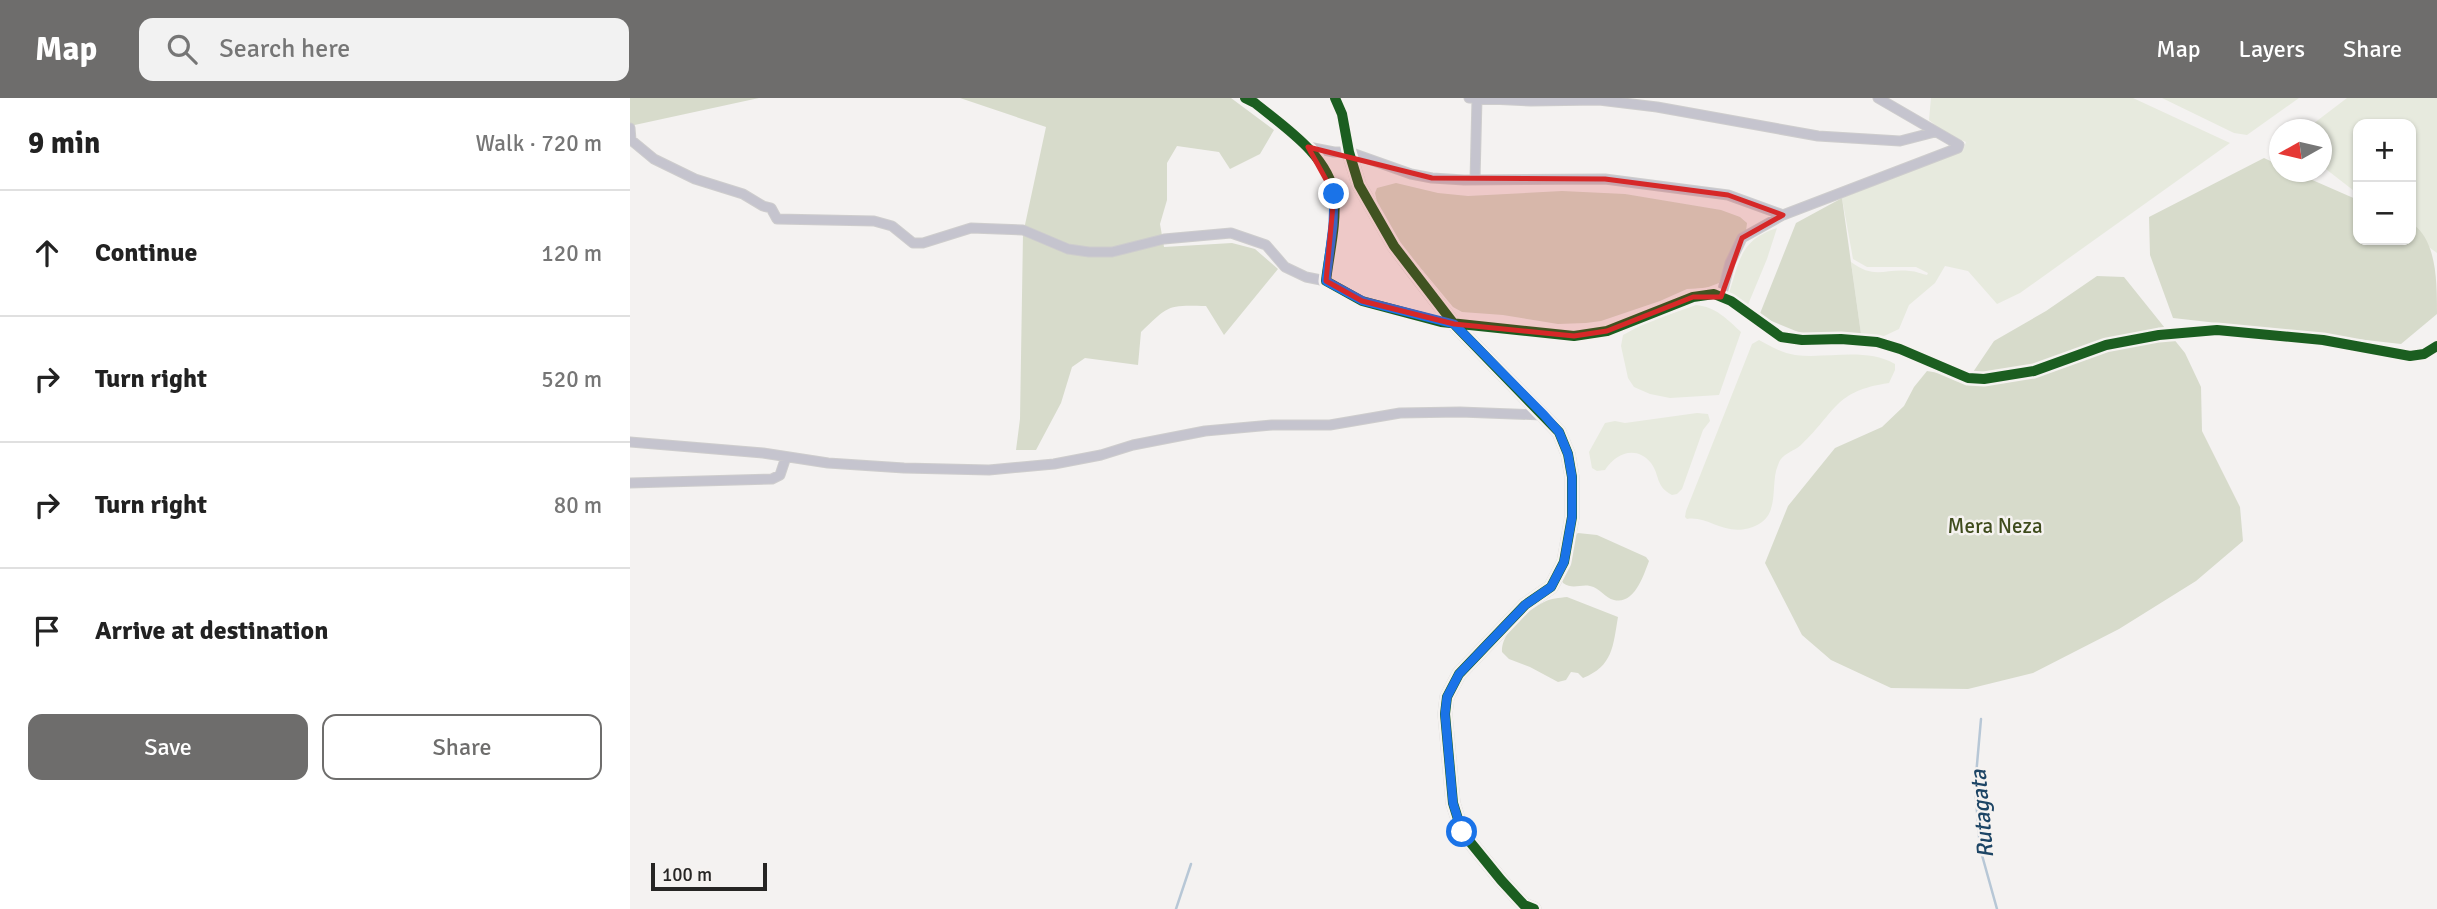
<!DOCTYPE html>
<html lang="en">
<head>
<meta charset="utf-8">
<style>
	body { margin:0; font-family:Signika,sans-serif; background:#f2f2f2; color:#222 }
	.controls { position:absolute; right:21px; top:21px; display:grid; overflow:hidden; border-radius:14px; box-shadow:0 2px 5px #0004 }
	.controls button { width:63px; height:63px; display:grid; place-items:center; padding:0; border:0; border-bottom:2px solid #e0e0e0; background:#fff; color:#222; font:35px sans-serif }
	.compass { position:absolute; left:1639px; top:21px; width:63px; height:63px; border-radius:50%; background:#fff; box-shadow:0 2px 5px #0004; rotate:262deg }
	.scale { position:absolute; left:21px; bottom:18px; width:116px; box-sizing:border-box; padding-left:7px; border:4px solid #262524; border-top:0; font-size:19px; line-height:24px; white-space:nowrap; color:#262524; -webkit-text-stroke:5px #f5f2f0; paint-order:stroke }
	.stop { position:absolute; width:21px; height:21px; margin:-16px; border:5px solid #1a73e8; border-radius:50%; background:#fff }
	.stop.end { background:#1a73e8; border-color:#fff; box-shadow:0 2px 7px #0008 }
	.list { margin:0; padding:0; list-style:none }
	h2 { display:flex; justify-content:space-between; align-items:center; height:91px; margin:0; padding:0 28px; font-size:30px }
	h2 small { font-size:23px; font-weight:400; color:#767676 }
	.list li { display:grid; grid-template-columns:46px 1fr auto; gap:21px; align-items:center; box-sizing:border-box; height:126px; padding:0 28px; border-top:2px solid #e0e0e0 }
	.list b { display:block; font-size:26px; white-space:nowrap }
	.list em { font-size:23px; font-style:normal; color:#767676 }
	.actions { display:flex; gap:14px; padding:21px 28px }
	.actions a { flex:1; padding:16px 0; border:2px solid #6e6d6c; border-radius:14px; text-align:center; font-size:24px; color:#6e6d6c }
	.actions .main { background:#6e6d6c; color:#fff }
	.icon { flex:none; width:38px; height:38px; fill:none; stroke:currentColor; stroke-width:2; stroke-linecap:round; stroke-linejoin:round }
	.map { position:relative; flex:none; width:1807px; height:811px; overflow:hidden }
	header { display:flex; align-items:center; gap:42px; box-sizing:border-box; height:98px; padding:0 35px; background:#6e6d6c; color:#fff }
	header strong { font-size:33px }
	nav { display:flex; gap:38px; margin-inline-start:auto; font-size:24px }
	.search { width:490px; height:63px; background:#f2f2f2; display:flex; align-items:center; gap:18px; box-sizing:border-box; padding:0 24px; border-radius:14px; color:#767676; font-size:26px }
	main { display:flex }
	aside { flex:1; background:#fff }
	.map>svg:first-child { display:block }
	.green { fill:#e7eade }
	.forest { fill:#d7dbcb }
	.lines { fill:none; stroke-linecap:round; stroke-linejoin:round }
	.stream { stroke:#b7c7d6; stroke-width:2.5 }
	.street-casing { stroke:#cecdcd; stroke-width:11 }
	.secondary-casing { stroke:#cecdcd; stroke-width:15 }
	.street { stroke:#c5c4ce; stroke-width:9 }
	.secondary { stroke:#bdbbc6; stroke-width:12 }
	.cycleway-casing { stroke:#f5f2f0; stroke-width:15 }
	.cycleway { stroke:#1b5e20; stroke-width:10 }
	.route { stroke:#1a73e8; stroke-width:9 }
	.marked { fill:#d62828; fill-opacity:0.2; stroke:#d62828; stroke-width:5; stroke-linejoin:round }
	.labels { text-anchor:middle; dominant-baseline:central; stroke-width:5; stroke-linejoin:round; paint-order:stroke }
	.park-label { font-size:21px; fill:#3e4b1c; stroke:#f5f2f0 }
	.water-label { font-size:23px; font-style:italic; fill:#1d4565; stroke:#f5f2f0 }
</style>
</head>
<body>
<header>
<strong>Map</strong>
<div class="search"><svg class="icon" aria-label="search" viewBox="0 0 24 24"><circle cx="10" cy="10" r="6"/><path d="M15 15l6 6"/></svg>Search here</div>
<nav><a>Map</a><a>Layers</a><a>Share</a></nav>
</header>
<main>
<aside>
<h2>9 min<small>Walk · 720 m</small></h2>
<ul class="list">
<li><svg class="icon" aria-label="ahead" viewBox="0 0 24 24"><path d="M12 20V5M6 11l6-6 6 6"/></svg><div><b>Continue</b></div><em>120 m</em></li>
<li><svg class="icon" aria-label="right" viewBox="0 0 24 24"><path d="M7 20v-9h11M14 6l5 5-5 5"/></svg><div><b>Turn right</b></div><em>520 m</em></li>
<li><svg class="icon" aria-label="right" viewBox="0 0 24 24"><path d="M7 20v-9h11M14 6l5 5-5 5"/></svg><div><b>Turn right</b></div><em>80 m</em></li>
<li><svg class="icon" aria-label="arrive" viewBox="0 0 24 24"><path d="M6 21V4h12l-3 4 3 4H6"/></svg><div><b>Arrive at destination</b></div></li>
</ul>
<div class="actions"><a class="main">Save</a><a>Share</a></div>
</aside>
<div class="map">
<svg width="1807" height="811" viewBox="0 0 1807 811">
	<rect width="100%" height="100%" fill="#f4f2f1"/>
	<path class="green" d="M1301 0H1503L1600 45 1390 195 1367 206 1338 173 1315 168 1305 185 1279 207 1269 231 1252 239 1231 236 1221 164C1245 182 1255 170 1280 173 1286 173 1291 176 1297 177L1298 175 1286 169H1237L1223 161 1212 100 1333 53 1336 44 1315 35 1299 22Z
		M1532 0H1669L1617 37 1604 35Z
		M1717 0H1807V155L1781 136V26H1728V96L1692 68V32H1675Z
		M1147 130 1137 161 1117 209 1099 195C1110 162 1110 142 1147 130Z
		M1066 207C1086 209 1097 221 1111 234L1089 297 1040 300 1020 296 1004 289 998 280 991 248 993 237 1015 225Z
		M1129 242C1140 248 1152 255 1165 257 1198 261 1235 249 1265 266V272L1259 285C1204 293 1207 313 1171 347 1163 354 1152 355 1148 367 1140 385 1150 414 1129 426 1098 443 1080 417 1057 421L1055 419 1056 413 1122 246Z
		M1067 315 1078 316 1080 323 1073 332 1052 391 1047 396 1042 397C1025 388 1030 377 1021 365 1006 347 986 355 975 372L967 373 962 370 959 354 975 325 985 323 995 325Z"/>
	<path class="forest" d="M0 0H129L0 28Z
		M330 0H601L644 32 630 56 600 71 589 54 547 48 537 65V102L530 126 534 149 602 145 625 151 648 171 594 237 576 208C537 207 539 207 511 234L508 267 455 260 442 269 431 305 406 352H386L390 321 393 136 416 29Z
		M1634 60 1649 67 1650 74H1664L1728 102V142H1781V125C1807 141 1807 184 1807 216L1771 246 1543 220 1520 157 1519 119Z
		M766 85 808 95 838 98 932 93 995 96 1091 112 1110 119 1117 125 1116 133 1096 166 1089 185 1076 190 1057 191 1030 203 971 223 956 225 928 226 873 217 832 214 823 209 769 144 748 108 745 95 747 90Z
		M1212 100 1231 236 1178 238 1129 218 1166 125Z
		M1467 178 1494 179 1555 255 1571 289 1572 333 1610 409 1613 443 1566 483 1489 531 1403 575 1338 591 1261 590 1201 562 1172 537 1135 465 1158 408 1205 350 1252 329 1274 308 1284 289 1297 273 1339 280 1364 243 1416 213Z
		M948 435 967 437 1016 459 1019 463C1014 476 1005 507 984 502 975 500 970 490 960 488 950 486 943 492 933 485L931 480 941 441Z
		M937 499 988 519C983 548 983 568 953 580L948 575 941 574 936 582 928 584 900 569 879 561 872 554C871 534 897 512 914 504 921 500 929 500 937 499Z"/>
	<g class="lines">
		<path class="stream" d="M1351 621 1345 689 1350 750 1367 811
			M546 811 561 766"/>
		<g class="street-casing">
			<path id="street" d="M615 0 625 5C653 28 699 58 704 97 707 125 699 156 696 183L732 203 811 224 944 238 977 233 1063 199 1084 196 1101 203 1151 239 1172 242 1211 241 1247 244 1270 251 1338 280 1354 281 1404 273 1476 247 1529 237 1587 232 1693 242 1780 258 1794 256 1807 248
				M705 0 712 16 719 54
				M839 0 901 3 969 2 1027 9 1188 38 1270 43 1305 34
				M0 30 1 42 24 61 65 81 113 96 133 108 141 110 147 121 244 123 262 128 283 145H293L341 130 393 132 438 151 459 154H482L534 141 601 135 636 147 655 169 676 179 696 183
				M678 49 704 54H719L781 76 802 80 834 82 975 81 1098 97 1153 117 1328 50 1329 47 1248 0
				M845 82 847 0
				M1091 199 1100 165 1112 140 1153 117
				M0 344 133 355 198 365 274 370 359 372 424 366 471 357 503 347 575 333 642 327H700L770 315 830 314 912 317
				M0 385 142 381 150 377 156 359"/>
		</g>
		<g class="secondary-casing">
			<path id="secondary" d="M719 54 729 87 764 148 786 177 824 226 929 334 938 356 942 379V419L934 464 921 489 895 507 829 576 817 599 815 616 823 705 832 734 871 782 894 807 904 811"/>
		</g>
		<use href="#street" class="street"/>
		<use href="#secondary" class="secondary"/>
		<g class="cycleway-casing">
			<path id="cycleway" d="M615 0 625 5C653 28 699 58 704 97 707 125 699 156 696 183L732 203 811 224 944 238 977 233 1063 199 1084 196 1101 203 1151 239 1172 242 1211 241 1247 244 1270 251 1338 280 1354 281 1404 273 1476 247 1529 237 1587 232 1693 242 1780 258 1794 256 1807 248
				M705 0 712 16 719 54 729 87 764 148 824 226 929 334 938 356 942 379V419L934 464 921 489 895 507 829 576 817 599 815 616 823 705 832 734 871 782 894 807 904 811"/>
		</g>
		<use href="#cycleway" class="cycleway"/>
	</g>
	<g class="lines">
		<path class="route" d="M704 96 703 127 696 183 733 203 824 226 914 317 929 334 938 356 942 379V419L934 464 921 489 895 507 829 576 817 599 815 616 823 705 832 734"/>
	</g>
	<path class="marked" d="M678 49 802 80 975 81 1098 97 1153 117 1112 140 1091 199H1063L977 233 944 238 824 226 732 203 696 183 704 96Z"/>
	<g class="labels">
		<g class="park-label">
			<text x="1365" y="428">Mera Neza</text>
		</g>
		<g class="water-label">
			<text transform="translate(1352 716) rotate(-95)">Rutagata</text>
		</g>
	</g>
</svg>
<div class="controls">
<button>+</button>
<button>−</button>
</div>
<svg class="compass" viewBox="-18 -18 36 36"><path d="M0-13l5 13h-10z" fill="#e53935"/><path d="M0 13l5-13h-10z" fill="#767676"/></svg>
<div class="scale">100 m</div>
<div class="stop" style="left:832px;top:734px"></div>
<div class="stop end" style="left:704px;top:96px"></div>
</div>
</main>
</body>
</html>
